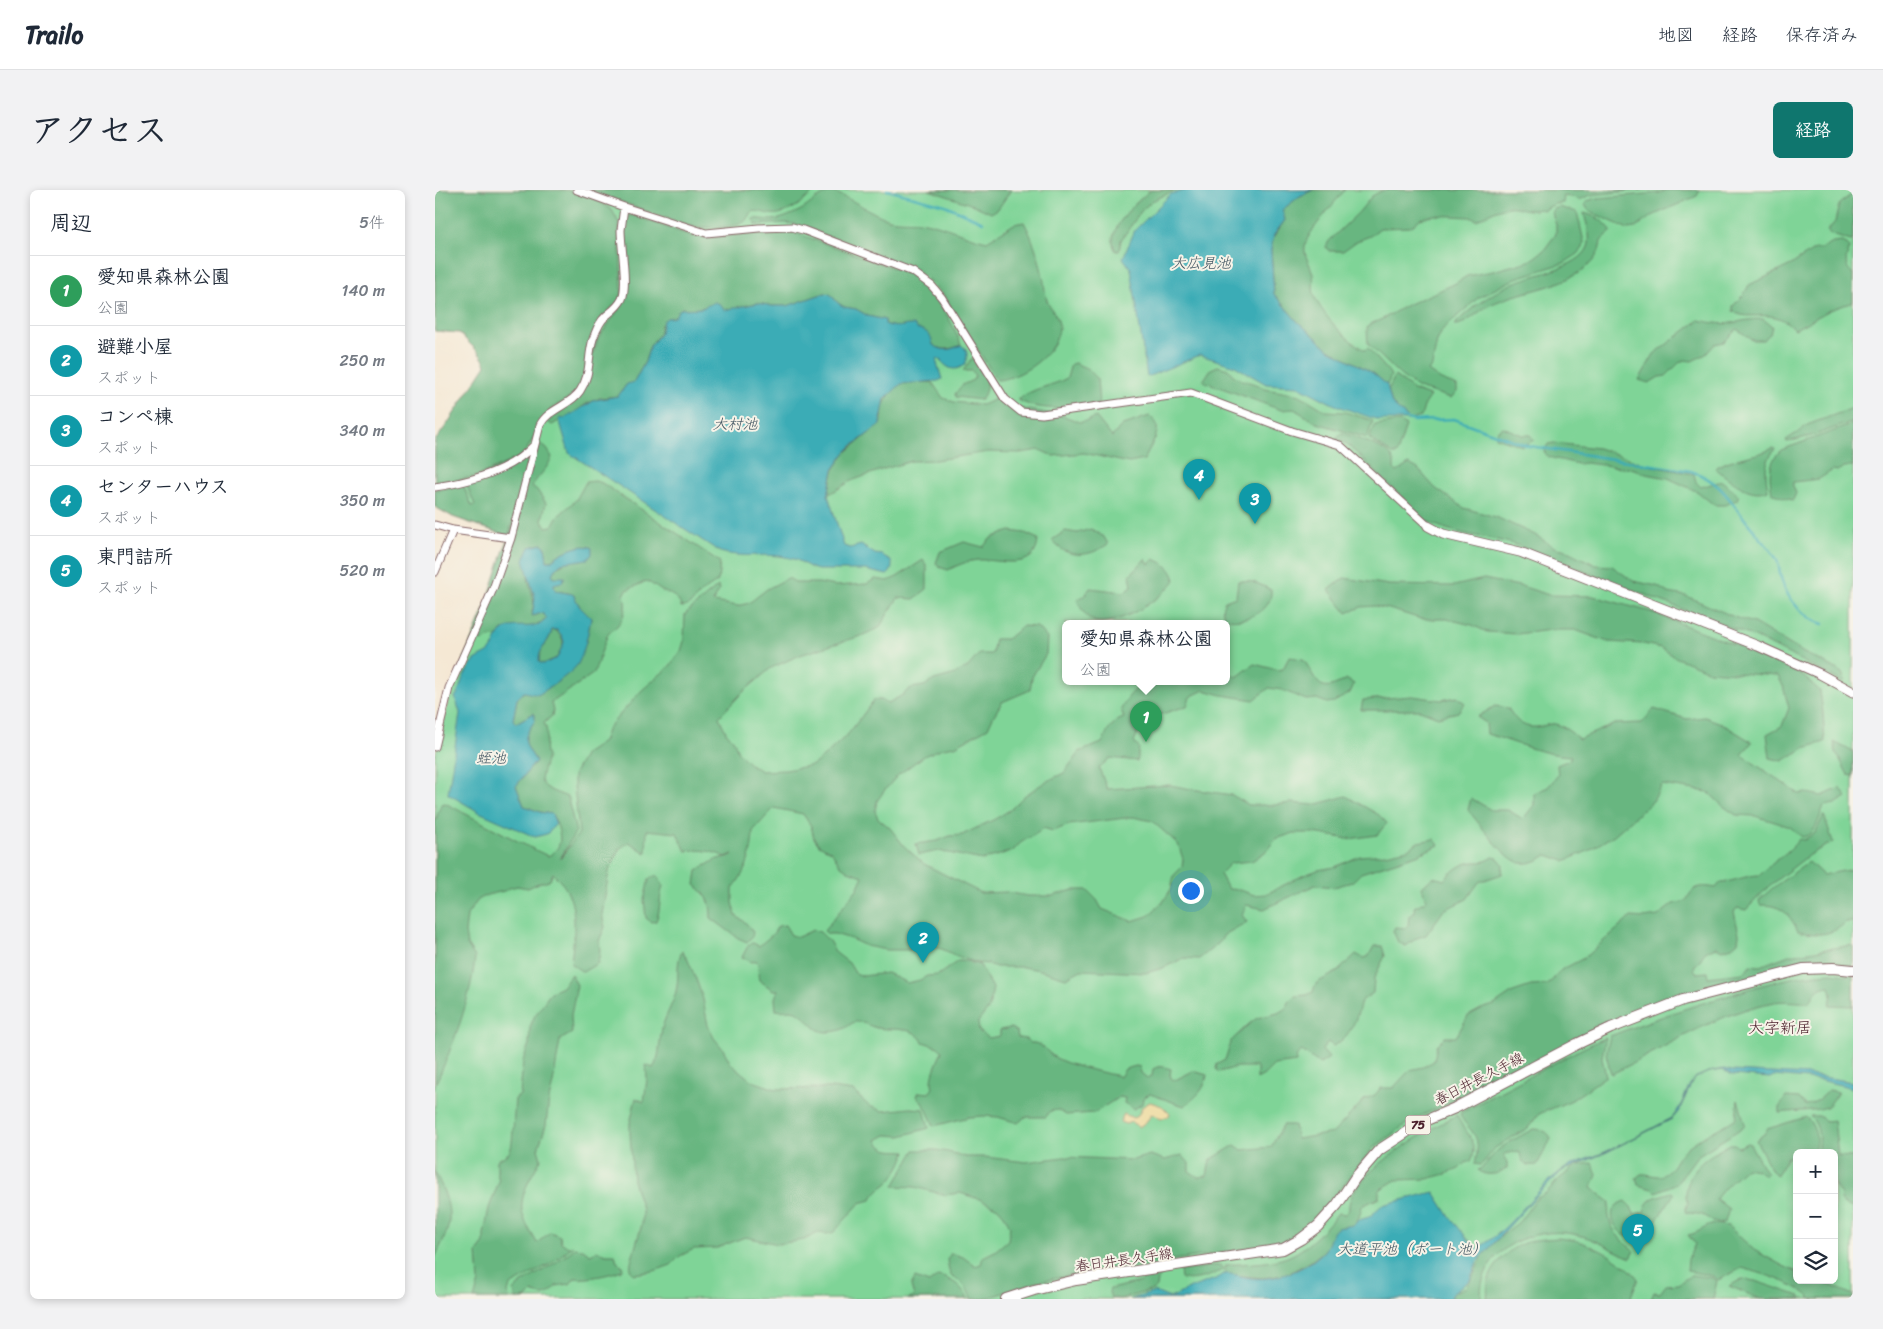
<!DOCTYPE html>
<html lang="ja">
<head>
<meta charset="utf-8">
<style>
	body { margin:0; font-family:Sriracha,"Klee One",sans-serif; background:#f2f2f3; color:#1f2937 }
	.controls { position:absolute; right:15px; bottom:15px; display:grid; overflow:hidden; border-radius:8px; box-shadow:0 2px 8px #0003 }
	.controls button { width:45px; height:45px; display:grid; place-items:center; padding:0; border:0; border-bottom:1px solid #e0e1e3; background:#fff; color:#1f2937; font:25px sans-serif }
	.you { position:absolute; left:755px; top:700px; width:18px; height:18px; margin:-12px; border:4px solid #fff; border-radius:50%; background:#1a73e8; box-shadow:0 0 0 8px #1a73e833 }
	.badge { display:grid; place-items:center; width:32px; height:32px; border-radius:50%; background:#0f766e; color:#fff; font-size:16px; font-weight:700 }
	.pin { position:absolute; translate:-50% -41px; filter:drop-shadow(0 1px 2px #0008) }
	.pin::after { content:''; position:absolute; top:26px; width:18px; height:15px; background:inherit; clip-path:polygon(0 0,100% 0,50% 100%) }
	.popup { position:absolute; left:627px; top:430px; width:168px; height:65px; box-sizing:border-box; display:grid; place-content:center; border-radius:8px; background:#fff; filter:drop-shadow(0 1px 4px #0005); font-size:16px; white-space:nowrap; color:#747a83 }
	.popup b { font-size:19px; color:#1f2937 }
	.popup::after { content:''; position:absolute; left:50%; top:100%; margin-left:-10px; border:10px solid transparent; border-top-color:#fff }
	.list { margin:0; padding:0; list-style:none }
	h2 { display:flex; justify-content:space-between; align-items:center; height:65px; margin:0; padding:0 20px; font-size:21px }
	h2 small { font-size:16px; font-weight:400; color:#747a83 }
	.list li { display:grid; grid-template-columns:32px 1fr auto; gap:15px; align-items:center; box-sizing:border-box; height:70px; padding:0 20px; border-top:1px solid #e0e1e3 }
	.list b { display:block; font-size:19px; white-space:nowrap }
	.list p { margin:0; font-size:16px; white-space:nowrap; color:#747a83 }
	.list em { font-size:16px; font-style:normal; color:#747a83 }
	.icon { flex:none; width:28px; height:28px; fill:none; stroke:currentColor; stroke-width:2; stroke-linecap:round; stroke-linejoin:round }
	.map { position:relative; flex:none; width:1418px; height:1109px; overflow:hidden; border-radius:8px }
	header { display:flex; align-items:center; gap:30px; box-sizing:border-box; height:70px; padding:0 25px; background:#fff; border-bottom:1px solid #e0e1e3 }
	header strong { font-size:24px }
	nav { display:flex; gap:28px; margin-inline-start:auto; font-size:18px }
	.intro { display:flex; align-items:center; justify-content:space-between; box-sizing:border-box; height:120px; padding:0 30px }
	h1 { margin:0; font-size:35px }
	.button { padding:12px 22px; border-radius:8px; background:#0f766e; color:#fff; font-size:18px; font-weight:700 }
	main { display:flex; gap:30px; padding:0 30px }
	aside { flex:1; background:#fff; border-radius:8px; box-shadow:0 2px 8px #0003 }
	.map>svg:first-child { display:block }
	.green { fill:#7fd497; stroke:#647a61; fill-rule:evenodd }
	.forest { fill:#67b680; stroke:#586a56 }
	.sand { fill:#eeda9e; stroke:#9c7c64 }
	.water { fill:#3bacb6; stroke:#426670; fill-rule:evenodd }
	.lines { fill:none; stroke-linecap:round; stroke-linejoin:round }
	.stream { stroke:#3bacb6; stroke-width:2.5 }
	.minor-casing { stroke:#866566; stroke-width:9 }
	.tertiary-casing { stroke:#866566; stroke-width:11 }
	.primary-casing { stroke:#866566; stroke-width:12 }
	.minor { stroke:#fff; stroke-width:7 }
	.tertiary { stroke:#fff; stroke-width:9 }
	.primary { stroke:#fff; stroke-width:10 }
	.labels { text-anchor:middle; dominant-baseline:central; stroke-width:4; stroke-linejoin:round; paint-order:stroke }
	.shield { fill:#f7f3e8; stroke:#7e5f64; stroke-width:1 }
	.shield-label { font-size:12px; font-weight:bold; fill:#4a1f2b }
	.street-label { font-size:14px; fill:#4a1f2b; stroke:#f7f3e8 }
	.water-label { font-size:15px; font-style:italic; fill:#445763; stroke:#f7f3e8 }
	.quarter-label { font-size:16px; fill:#4a1f2b; stroke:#f7f3e8 }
</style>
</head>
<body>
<header>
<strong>Trailo</strong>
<nav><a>地図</a><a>経路</a><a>保存済み</a></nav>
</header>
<div class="intro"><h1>アクセス</h1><a class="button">経路</a></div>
<main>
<aside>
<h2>周辺<small>5件</small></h2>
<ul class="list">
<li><span class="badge" style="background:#2e9e5b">1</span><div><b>愛知県森林公園</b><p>公園</p></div><em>140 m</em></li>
<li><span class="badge" style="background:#0f9aa8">2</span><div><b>避難小屋</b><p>スポット</p></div><em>250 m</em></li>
<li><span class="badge" style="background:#0f9aa8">3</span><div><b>コンペ棟</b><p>スポット</p></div><em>340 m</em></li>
<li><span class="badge" style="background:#0f9aa8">4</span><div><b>センターハウス</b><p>スポット</p></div><em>350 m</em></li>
<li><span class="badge" style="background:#0f9aa8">5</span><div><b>東門詰所</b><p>スポット</p></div><em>520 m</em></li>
</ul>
</aside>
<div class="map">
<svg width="1418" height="1109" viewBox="0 0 1418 1109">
	<rect width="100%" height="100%" fill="#f7f3e8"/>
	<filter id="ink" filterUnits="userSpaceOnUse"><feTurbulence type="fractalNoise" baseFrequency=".02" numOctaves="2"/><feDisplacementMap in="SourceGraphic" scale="10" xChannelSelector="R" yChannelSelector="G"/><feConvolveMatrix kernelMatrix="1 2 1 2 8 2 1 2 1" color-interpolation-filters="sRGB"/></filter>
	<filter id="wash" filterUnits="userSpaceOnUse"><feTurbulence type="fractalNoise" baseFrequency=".0096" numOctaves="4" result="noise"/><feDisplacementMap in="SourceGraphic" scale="20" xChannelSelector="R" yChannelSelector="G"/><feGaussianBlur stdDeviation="1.12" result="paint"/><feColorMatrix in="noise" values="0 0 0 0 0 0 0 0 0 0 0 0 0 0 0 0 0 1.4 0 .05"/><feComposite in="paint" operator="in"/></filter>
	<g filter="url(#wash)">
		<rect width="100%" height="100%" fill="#f5e8d4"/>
		<path class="green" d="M0 0H1418V1109H0V567L16 499 78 348 18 327 0 317V251L11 236 51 175C46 161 35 156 25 143L0 141ZM631 433H791V491H631ZM1362 963H1399V1090H1362Z"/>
		<path class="forest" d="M0 0H133L162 10 177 20 184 33 187 102 185 110 167 127 149 190 139 205 116 219 92 259 83 268 42 286 0 295V251L11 236 51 175C46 161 35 156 25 143L0 141Z
			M153 0H380C371 11 350 27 335 24 327 23 325 20 316 22 314 25 312 30 309 32 298 39 266 38 254 36Z
			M494 0H576L563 19 556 23 541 16Z
			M716 0H741L717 11 707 20 686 50 684 61H681C667 42 703 10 716 0Z
			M878 0H910C900 12 876 39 871 52 867 64 874 71 877 81 880 89 877 96 879 104 885 123 912 151 930 160L933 158 954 182 956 186 952 195 938 183 894 159 862 131 839 104 836 60 839 46 850 30 847 20 865 6Z
			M948 0H1207L1156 5 1143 10 1142 8 1129 6 1128 13 1120 14 1108 20 1105 19C1091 23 1083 15 1073 17 1062 19 1052 24 1042 30L1035 27 999 25 985 29 976 37 945 38 935 46 922 51 908 61H894L891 57 894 51 924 22 937 6Z
			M1232 0H1265L1262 6 1217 26 1200 38 1193 39 1154 21 1150 15 1152 11 1162 8 1224 3Z
			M398 2C418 9 435 23 454 29 464 31 475 30 485 31 509 35 529 46 552 51L579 34 589 32C597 47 604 66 607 83 610 92 609 103 613 113 616 120 625 129 624 137 624 162 586 189 562 190L507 103 488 85 475 78 360 34 351 33 320 35 321 33 318 30V29C324 28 328 30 334 30 343 31 356 25 364 21 376 15 385 3 398 2Z
			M1417 4 1418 5V50L1416 51 1397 45 1392 41 1400 32 1404 14Z
			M1124 17 1142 22 1149 52 1148 58 1143 64 1129 73 1081 88 1043 108 1008 139 1002 151 997 176 993 181 1006 190 1022 196V202L1016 208 983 198 965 185 933 154 932 138 936 133 944 131 974 114 1019 94 1032 86 1058 81 1094 71 1100 67 1109 60 1121 44V35L1117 23 1119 19Z
			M1149 23C1158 25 1174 33 1176 42 1173 45 1169 47 1167 50 1165 52 1166 54 1165 57 1163 66 1156 74 1149 79 1121 100 1086 100 1055 115 1044 120 1031 136 1019 135 1036 117 1056 104 1078 93 1097 85 1145 78 1153 57 1157 47 1151 33 1149 23Z
			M197 25 257 46 274 48 322 43 358 42 470 82C497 99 515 125 526 155 498 167 496 150 476 135 466 138 459 138 450 134V130L433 126 421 119 409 117 403 113 395 104 390 103 352 116H337L323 113 289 120 286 117 275 116 259 119 247 118 239 127 232 128 225 136V143L215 156 210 172 199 192 192 194 183 206 165 208 151 214 139 223 117 235 113 232 144 206 163 149 188 113 193 80 189 58V30L191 27Z
			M1407 52 1412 54 1415 58C1410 68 1409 77 1418 84V112L1395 120 1360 139C1354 134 1349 129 1340 127 1327 123 1308 130 1298 121V116L1309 104 1314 95 1356 75 1380 59H1387L1398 53Z
			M1328 129 1337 136 1335 144 1328 150H1317L1302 139 1289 152 1280 154 1271 164 1257 171 1249 170 1244 173 1231 186 1224 187 1214 193 1204 190 1219 164 1264 130C1274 132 1286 135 1296 133 1308 131 1315 129 1328 129Z
			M536 169H539C549 184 557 193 546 210L521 207 520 204 527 195 538 190 540 186 537 181H528Z
			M640 173 653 179 662 188 664 214C638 218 607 223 583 210 598 197 616 197 632 188L636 174Z
			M783 176 793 179 798 185 807 190 824 195 830 199 865 205 891 221 910 222 936 230 938 231 932 248 882 233 859 219 846 220 768 191 776 179Z
			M960 186 980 201 995 206 990 213 986 227 975 230 957 214 953 200Z
			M497 192 508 208 519 212 547 215 563 208 575 217 626 225 645 232 652 231 661 227 677 247 687 235C698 233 705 228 715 226L722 234C724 248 714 257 709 270L694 273 649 263 618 266 605 260 585 263 553 262 501 270 477 271 449 279 416 291 393 305 398 281 410 263 438 240 447 229 448 216 456 202 466 193Z
			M1418 218V231L1416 232 1380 245 1352 252 1351 250 1365 241 1372 235Z
			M959 232H966L971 236 962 264H958L934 249 940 235Z
			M1418 234V276L1409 277 1402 281 1398 280 1384 289 1358 292V296L1361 303 1358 310 1352 309 1337 303C1334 285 1333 273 1346 260Z
			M1068 237 1087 245H1095L1099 250 1087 256 1060 247 1063 240Z
			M907 243C918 246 952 258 957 267 960 271 959 275 959 279L962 282 974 274 983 279 1000 298 1029 318 1061 327 1100 345 1121 358 1128 359 1161 375 1177 376 1198 391 1222 396 1233 403 1251 406 1302 428 1319 433 1369 463 1398 477 1407 483 1410 490 1408 492 1322 448 1084 356C1053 345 1017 346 989 329L912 254 902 250V247Z
			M104 252 112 259 117 267C111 281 104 285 97 296L102 300 111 313 107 330 111 337 117 336 122 327 141 310 151 292 160 291 167 293 285 372 283 391C277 395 271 399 266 403 258 410 257 417 246 417 243 406 237 405 227 401 222 398 217 394 212 391L192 400 189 405C192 416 190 428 181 437 178 440 175 441 172 446L159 483 116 513 118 520 117 526 109 533C116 545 107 554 112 567L107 584 106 591C112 602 125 603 134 608V614L141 641 125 669 144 643 139 596V583L150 564 168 552 173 538 206 501 234 477 246 461 249 451 250 424 283 396 284 401 278 412 303 416 314 413 332 399 353 388 362 393H384L400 396 432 394 440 389 453 391 462 387 488 370 492 376V399L479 409 463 408 444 438 426 446 365 465 336 478 306 504 284 527 292 544 298 549 303 562 315 574 326 581 351 580 378 575 388 567 414 543 439 510H446L453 513 466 506 476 498 489 496 499 490 517 485 532 478 544 464H557L560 449H572L588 436 602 437 612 448 611 464 597 487 595 500 567 512 558 527 553 538 520 556 508 558 491 565 479 573 462 586 449 601 442 611 440 621 443 628 455 638 470 657 489 674 546 703 572 702 592 706H617L638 700H652L662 710 667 719 697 731 713 726 728 712 736 699 739 685 747 677 748 669 743 654 717 631 698 627 634 635 618 641 608 638C598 649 588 647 578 661L547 670 504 661 484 665 481 654 502 651 515 646 527 645 560 629 575 620 589 606 610 592 629 583 644 562 667 553C672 542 677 531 689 528L686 519 694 506 709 491H791V481L802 487 819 474 843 480 848 479 854 467 868 469C882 487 881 508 911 489L919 494 915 503 899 512 892 513 882 509 871 510 847 500 834 498 819 510 787 505 769 500 755 507 752 516 708 530 699 552 704 558 702 571 675 568 664 578 672 599 735 595 756 599 797 605 814 615H839L856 613 879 615 911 606 944 625 952 633 942 645 914 649 879 643H859L841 649 830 662 817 671 796 673 785 684 793 699 805 700 819 705 831 704 869 685 883 680 900 677 925 666 951 664 973 659 983 652 999 649 1004 655 982 665 926 683 917 692 899 697 880 695 829 719 811 715 807 725 812 732 789 745 784 753 764 769 749 768 728 778 711 783 646 780 631 788 605 780 588 777H561L553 774 542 773 519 765 507 759 494 757 474 760H451L431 756 416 749 400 744H393L389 741 422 699 428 686 413 681 405 675 397 662 384 655 379 648 376 636 368 624 339 618 318 641C317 663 313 679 298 698V712L301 726 310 732 318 742 317 747 312 752 303 748 276 728C276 711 273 706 260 695L262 681C265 679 281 669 283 669 289 667 293 668 298 664L291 667C277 661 267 659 251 661L242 643 212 640 211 663 194 652 184 659 174 681 167 725 170 737 164 751 165 762 163 773 148 782 136 774C138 750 144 722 131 699 128 693 122 689 118 683L115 690 111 692H106L93 698 82 696 74 698 69 701 52 705 43 710 32 725 30 742 32 755 40 767C37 806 17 859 0 895V633L6 614 10 613 92 656 113 666C132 657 124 638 117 624L105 622 89 616 81 596 101 571C89 553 86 549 100 531L90 528 81 533 78 530 82 509 89 501 112 499 142 475 151 451 156 428 145 417 138 404 121 401 119 397V394L130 389 119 387 117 384C125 373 133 369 146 370L157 358C147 352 124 363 116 371H112L110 356 107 354 95 357C94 366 92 377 93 386 94 400 102 408 97 422L99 426 107 423 112 427C103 439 82 438 68 440L63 447C57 446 52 450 46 451L39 446 45 433Z
			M1119 253 1163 258 1217 276 1259 284 1261 292 1266 297 1287 291 1303 305V309L1291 315H1279L1263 302 1233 288 1211 284 1200 279 1151 273 1143 274 1117 268 1112 266 1109 261 1113 254Z
			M1338 258 1340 259C1329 273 1330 283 1333 300 1314 308 1294 289 1280 278 1298 266 1319 268 1338 258Z
			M96 261 74 346 18 327 0 317V300L28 295 37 316 40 315 31 294Z
			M656 339 669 347 673 354C655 367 632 370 617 350L630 341 642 343Z
			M575 341 590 343 603 349C602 383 564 369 543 370 532 371 523 375 513 380L504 377 501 373 505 362 529 352 548 357 556 348Z
			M710 369 714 374 719 369C730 374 737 378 740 390 728 408 686 435 663 432 652 431 646 419 642 410L650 405 655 398 689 402 697 396 695 385Z
			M909 388 954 395 1019 396 1049 389 1089 397 1114 405 1158 406 1216 422 1321 463 1368 486 1385 501 1388 523 1390 552 1369 558 1348 571 1335 568 1332 544 1347 536 1354 518 1348 496 1343 486 1274 481 1242 468 1226 458 1209 454 1173 452 1140 440H1116L1082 444 1052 442 1037 435 1012 429H986L954 419 940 416 926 417 912 423 894 400Z
			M803 391C816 390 825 394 836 400 838 423 809 432 791 429 787 422 786 418 790 411L801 407Z
			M117 440C125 441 119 439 124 444 132 453 126 458 122 468L108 474 104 472C103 458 114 454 117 440Z
			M977 506 1006 510 1022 507 1030 513 1023 522 1003 527 985 520H926L928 510Z
			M1060 516 1073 518C1082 533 1090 540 1108 536 1112 535 1116 533 1120 534 1129 536 1137 543 1144 549L1180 534 1207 533 1219 519 1252 529 1270 527 1286 533 1317 552 1307 565 1364 604 1372 603 1387 606 1405 598 1412 607 1400 614 1389 616C1384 627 1381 646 1367 647L1355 637 1340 632 1320 626 1301 625 1288 616 1273 602 1227 595 1218 611 1179 645 1153 661 1129 671 1112 665C1104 670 1097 674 1086 673 1071 671 1044 633 1033 620L1036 608 1056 620H1073L1088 629 1099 615V603L1113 597 1123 585 1122 575 1134 570 1136 566C1108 565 1080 552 1052 544L1051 533 1042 527Z
			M1399 552 1418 562V586L1413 585 1401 562Z
			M1389 625 1398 652 1374 665 1334 696 1311 720 1302 718 1299 722 1304 744 1303 752 1297 757 1287 760 1281 757C1273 760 1268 762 1265 771L1260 775 1259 779 1262 783 1272 782 1273 787 1309 783 1315 775 1325 776 1354 765 1418 755V776L1378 773 1338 781 1282 797 1180 833 1136 851 1064 890 977 930 938 958 878 1034 847 1054 644 1084 601 1092 549 1109H536C533 1097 525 1090 515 1085L512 1070 516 1063 528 1067 540 1076 546 1074 548 1067 560 1061 573 1050 575 1036 569 1025 563 1018 544 1009 525 1003 510 1005 480 997 459 996 480 960H501L518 963 530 967H550L591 972 629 967 698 970 715 965 730 970 747 965 754 973V981L763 987 772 986 775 970 800 955 807 960 836 957 848 935H859L862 949 898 943 930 909 940 905 946 898H958L975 880 988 877 999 871 1002 855 1010 847H1021L1033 826 1046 819 1059 815 1078 802 1096 796 1113 795 1126 780 1149 768 1196 727 1209 728 1223 726 1238 714 1251 711C1258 696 1265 695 1281 698L1286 692C1299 692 1311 685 1325 685 1337 672 1353 664 1364 649L1369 650 1380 643Z
			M1058 667 1063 668 1068 674 1067 684 1044 692 1032 709 1009 720 991 745 982 748 971 756 963 752 958 741 960 737 971 738 973 736 974 726 980 722 979 717 991 711 987 697 998 687 1009 690C1017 681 1026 673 1039 672 1047 672 1051 672 1058 667Z
			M1374 672 1388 685 1418 679V732H1411C1397 746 1381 746 1363 741 1353 722 1346 715 1325 715L1324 710 1340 696Z
			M222 685 228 696C224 708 226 719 221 731L216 732 211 728 209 710 214 689Z
			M350 735 356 745 363 747 378 740 385 742 394 751 401 763 414 773 420 783 428 786 452 783 472 793 485 790 492 786 503 785 523 771H532L545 775 558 798 554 818 543 832 544 841 554 848 565 846V840L576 838 582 842 583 848 591 849 595 853C606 851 612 863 621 868 636 876 654 879 670 883 675 885 680 884 685 887L690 879 701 876 705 877 706 883 712 888 717 886 718 879C725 875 729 877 736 879L735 885 738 891 758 881 772 885C770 900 761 907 749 916L715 904 708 908 707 914 699 919 689 913 690 908 684 907 659 923 631 925 623 920 615 921 611 927H590L583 933 563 927 548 926 534 927 499 936 491 918 482 906 484 902 494 903 498 898C494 887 503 872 507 861L503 857 488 852C479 835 459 841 442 838 436 837 427 831 420 832 416 833 414 836 410 838 405 841 397 842 391 842 379 842 373 827 363 822 355 818 349 822 341 820L340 808 343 800H338L324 790C322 783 325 778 322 771L316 772 307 767 314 754 318 753 324 756 338 744 343 736Z
			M939 756H947L950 766 939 788 938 803 926 811C922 828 916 847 898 856L893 852 887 860 894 868 885 874 867 861 862 865 861 872 839 875 829 885 822 889V877H802L784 882 781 879 782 874 790 870 796 851 814 834 822 828 843 823 851 818 853 812 860 806 872 805 878 802 880 795 885 791 902 782 921 764 928 768 933 767Z
			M247 761 252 768 261 789 268 809 273 836 279 848 288 859 296 874 317 891 341 899 396 898 418 901 434 916 448 921 475 918 489 919 494 938 466 946 451 945 442 950C449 963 458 960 471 961 468 971 463 981 456 990 447 999 443 998 436 1010L425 1013 399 1042 392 1044 383 1043 369 1050 343 1054 310 1047 282 1058 259 1059 245 1066 236 1075 219 1081 199 1084 195 1080 196 1072 207 1034V1019L198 991 195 942V933L201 908 209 912 212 889 211 875 218 878C225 867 224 856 226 844 228 827 240 813 242 796 244 783 241 773 247 761Z
			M1397 783 1418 786V816L1395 815 1397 804 1395 796C1382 797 1381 802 1375 812 1363 813 1351 810 1340 812 1285 822 1236 854 1187 879L1176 884 1171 864 1175 846C1214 831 1252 817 1292 806 1329 794 1358 785 1397 783Z
			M136 784 142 795 136 825 137 843 125 850 118 893 114 909 111 935 103 959 106 969C97 986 81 1008 89 1028 92 1037 98 1045 102 1053L115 1042 125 1046 126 1052 133 1057 138 1056 115 1074 75 1096 73 1102 74 1109H39L44 1092 42 1062 49 1053V1044L54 1018 64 991 62 982V970C66 968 73 965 75 961 78 957 79 919 80 909L85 905 88 871 94 854 95 837 99 827 116 802 127 797Z
			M1171 847 1167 867 1171 886 1137 910 1104 924 1093 938 1060 958 1049 972 1045 975 1040 974C1042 964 1045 952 1038 943 1033 935 1027 932 1025 923L1140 862Z
			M1394 900 1403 902C1400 907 1397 912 1393 916 1387 921 1355 921 1345 923V916L1351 907 1364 908 1370 915C1381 914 1385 907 1394 900Z
			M1303 910 1310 934 1307 938 1262 966 1242 993 1221 1002 1217 999 1203 995 1201 988 1206 984C1213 983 1221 988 1228 985 1238 980 1240 969 1248 961 1263 947 1284 940 1301 928Z
			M1022 925C1028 943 1046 949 1036 971L1030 973 1024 979 1011 984 992 989 961 990 944 1000V1008L927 1016C924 1029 922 1038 907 1037L889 1061 875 1072 850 1085 827 1088 789 1084 791 1075C809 1073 829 1074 846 1069 869 1063 888 1041 903 1023L910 1024 914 1020C910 986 995 939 1022 925Z
			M1375 926H1384L1391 931 1399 930 1403 966 1417 967 1418 969V1018L1409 1015 1405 1010 1406 1005 1399 995V963H1382C1385 948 1385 937 1375 926Z
			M1371 927C1381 937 1384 950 1378 963H1362V982C1359 976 1359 968 1352 967L1342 985 1337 981 1321 950 1329 944 1332 939Z
			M1098 939C1105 939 1114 941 1116 949L1102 975C1087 977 1088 971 1084 961L1069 964 1072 973V978C1065 985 1049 987 1043 980 1052 975 1055 967 1063 960 1073 952 1086 946 1098 939Z
			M1312 953 1315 954 1332 984 1330 986 1323 980 1311 978C1304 983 1285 1002 1281 1009L1294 1019 1290 1032C1280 1034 1275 1029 1267 1025 1261 1023 1256 1024 1250 1022L1253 1012C1250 1007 1251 1002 1252 997 1258 973 1276 965 1295 954H1299L1304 957Z
			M1157 973 1162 985 1156 998 1175 1012C1169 1033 1183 1049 1200 1061L1196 1068C1178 1061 1162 1049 1143 1045 1106 1036 1060 1051 1048 1090 1046 1096 1046 1103 1046 1109H1017L1018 1103 1031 1097 1039 1084 1047 1066 1055 1055 1084 1032 1101 1009 1111 1003 1124 989 1142 975Z
			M0 982C10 1002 20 1024 10 1046 7 1054 3 1061 0 1068Z
			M1237 1002 1239 1004C1231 1016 1216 1043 1201 1047 1185 1052 1163 1019 1190 1011L1196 1017 1199 1024 1209 1022C1212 1006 1223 1007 1237 1002Z
			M1281 1034 1293 1036 1319 1060 1348 1076 1362 1082V1090H1383L1418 1105V1109H1376C1362 1093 1328 1084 1307 1078L1283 1090 1278 1086 1252 1081 1253 1069 1260 1054 1253 1045C1265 1043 1270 1035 1281 1034Z
			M1123 1048C1128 1049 1134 1049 1139 1050 1157 1054 1194 1074 1203 1089L1195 1109H1052C1053 1103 1052 1095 1054 1089 1060 1072 1077 1055 1096 1051 1104 1049 1114 1049 1123 1048Z
			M140 1058 148 1059 155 1064 162 1061 171 1064H180L182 1072 187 1075 188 1079C180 1084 150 1090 140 1088L135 1094 121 1096C113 1106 108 1107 97 1102L92 1108 81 1109 79 1100 87 1093 120 1073Z
			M785 1075 788 1079C780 1086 754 1093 746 1088L745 1081Z
			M722 1084 726 1086 723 1090 722 1097 719 1100 685 1109 676 1108 674 1102 675 1099 706 1092 712 1086Z
			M1256 1085 1278 1088 1282 1091 1278 1109H1216L1219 1102 1225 1103 1231 1095 1243 1094Z
			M503 1086C517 1089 527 1096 533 1109H473L479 1106 476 1096 480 1088 494 1093Z
			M1307 1089 1320 1091 1365 1106 1367 1109H1325L1294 1096Z"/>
		<path class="sand" d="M715 912 727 916 735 924 734 926 726 929 717 924 711 932 704 937 696 932 691 934 685 932 689 924 698 928C704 926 705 922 707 917Z"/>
		<path class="water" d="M752 0H878L865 6 847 20 850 30 839 45 836 60 839 104 862 131 894 159 938 183 952 195 957 214 975 230H943L900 215 863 196 831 194 800 176 765 165 712 187 696 79 688 68 700 40 736 4Z
			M390 103 395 104 403 113 409 117 421 119 433 126 450 130V134C464 140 467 134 479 135L482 139C491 139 497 146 498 155 509 162 515 160 526 155 534 160 533 167 529 175 517 184 511 176 503 168L501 170 507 189 503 191 466 194 450 209 445 235 417 256 410 263 398 280 393 305 409 356 415 358 426 355 440 364 447 365 457 371C457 377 457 382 452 385L430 380H383C373 378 366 370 355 368 332 362 307 369 285 362L134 263 124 229 130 228 160 210 183 206 192 194 199 192 210 172 215 156 225 144 228 131 232 128 239 127 245 119 267 118 280 112 285 114 289 120 323 113 337 116H352Z
			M107 354 110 356 112 371H116C124 363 146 352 157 358V364L153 369 126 373 117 384 119 387H130L127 392 119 394V397L121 401 138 404 145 417 156 428C153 444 150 460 143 474 136 484 114 498 103 505L89 502 82 509 78 530 81 533 99 523 100 531C86 549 89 553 101 571L81 596 89 616 105 622 117 624 121 634 112 644 100 647 44 622 13 604 25 523 20 507C25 501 25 493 29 486 32 481 36 474 40 470 44 467 50 465 54 462 60 456 61 445 69 440 82 431 100 443 112 428L107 423 97 426 100 408 89 370 95 357ZM117 440H122L127 446 129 452 122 468 108 474 104 472C103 458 114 454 117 440Z
			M1289 879 1297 881 1375 885 1418 892V898L1385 890 1338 886 1335 888 1298 885 1288 880 1274 882 1259 888 1244 921 1237 929 1172 962 1127 981 1104 1003 1042 1072 1035 1090 1016 1105 1015 1109H696L720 1102 735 1108 758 1097 783 1088 789 1084C798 1083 807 1087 816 1088 841 1091 870 1080 888 1062 895 1055 894 1045 902 1038L918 1035 924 1030 934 1027 947 1015 999 1002 1015 1027 1041 1059C1079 1038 1094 1005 1126 981 1139 972 1157 968 1172 961 1194 951 1215 939 1237 928 1260 900 1243 886 1289 879Z"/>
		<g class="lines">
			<path class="stream" d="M452 0 510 15 548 32
				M972 229 979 231 1019 229 1094 256 1256 281C1289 292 1296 314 1317 338 1325 348 1334 357 1341 368 1345 375 1344 384 1347 391 1352 409 1370 429 1388 434"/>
		</g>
	</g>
	<g filter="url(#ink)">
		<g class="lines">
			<g class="minor-casing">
				<path id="minor" d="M142 0 189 17 271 43 324 38 357 37 368 40 478 82 497 96 507 108 570 209 586 222 607 224 756 203 857 241 905 255 993 336
					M0 297C34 292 74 282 98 256
					M0 335 18 340 76 348
					M0 382 18 340
					M0 557 14 498 58 399 76 348 105 235C114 218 135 216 145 201 157 183 152 168 158 149 161 141 164 132 171 126 177 121 183 117 187 109 193 95 186 58 186 40 187 33 188 25 189 17"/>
			</g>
			<g class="tertiary-casing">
				<path id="tertiary" d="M993 336 1008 344 1085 362 1323 456 1385 484 1418 502"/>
			</g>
			<g class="primary-casing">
				<path id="primary" d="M571 1109 599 1100 641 1090 848 1059 866 1049 883 1036 902 1015 920 988 944 960 987 932 1020 918 1142 854 1176 838 1248 810 1368 779 1398 778 1418 780"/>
			</g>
			<use href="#minor" class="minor"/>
			<use href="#tertiary" class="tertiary"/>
			<use href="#primary" class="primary"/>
		</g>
	</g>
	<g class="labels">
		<rect class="shield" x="970.5" y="925.5" width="25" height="19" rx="4"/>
		<g class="shield-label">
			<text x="983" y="935">75</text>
		</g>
		<g class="street-label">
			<text transform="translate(1044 889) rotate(-27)">春日井長久手線</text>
			<text transform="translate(689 1070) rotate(-8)">春日井長久手線</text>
		</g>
		<g class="water-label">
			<text x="766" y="73">大広見池</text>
			<text x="300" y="234">大村池</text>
			<text x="56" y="568">蛭池</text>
			<text x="977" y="1059">大道平池（ボート池）</text>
		</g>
		<g class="quarter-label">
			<text x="1345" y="837">大字新居</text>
		</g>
	</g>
</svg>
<div class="controls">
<button>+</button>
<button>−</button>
<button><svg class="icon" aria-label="layers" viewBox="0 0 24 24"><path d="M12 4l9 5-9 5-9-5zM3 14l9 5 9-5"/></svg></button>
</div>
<div class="you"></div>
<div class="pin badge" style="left:711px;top:552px;background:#2e9e5b">1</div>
<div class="popup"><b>愛知県森林公園</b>公園</div>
<div class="pin badge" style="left:488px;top:773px;background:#0f9aa8">2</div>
<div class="pin badge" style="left:820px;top:334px;background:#0f9aa8">3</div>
<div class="pin badge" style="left:764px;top:310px;background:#0f9aa8">4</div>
<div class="pin badge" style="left:1203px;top:1065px;background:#0f9aa8">5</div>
</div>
</main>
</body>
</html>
